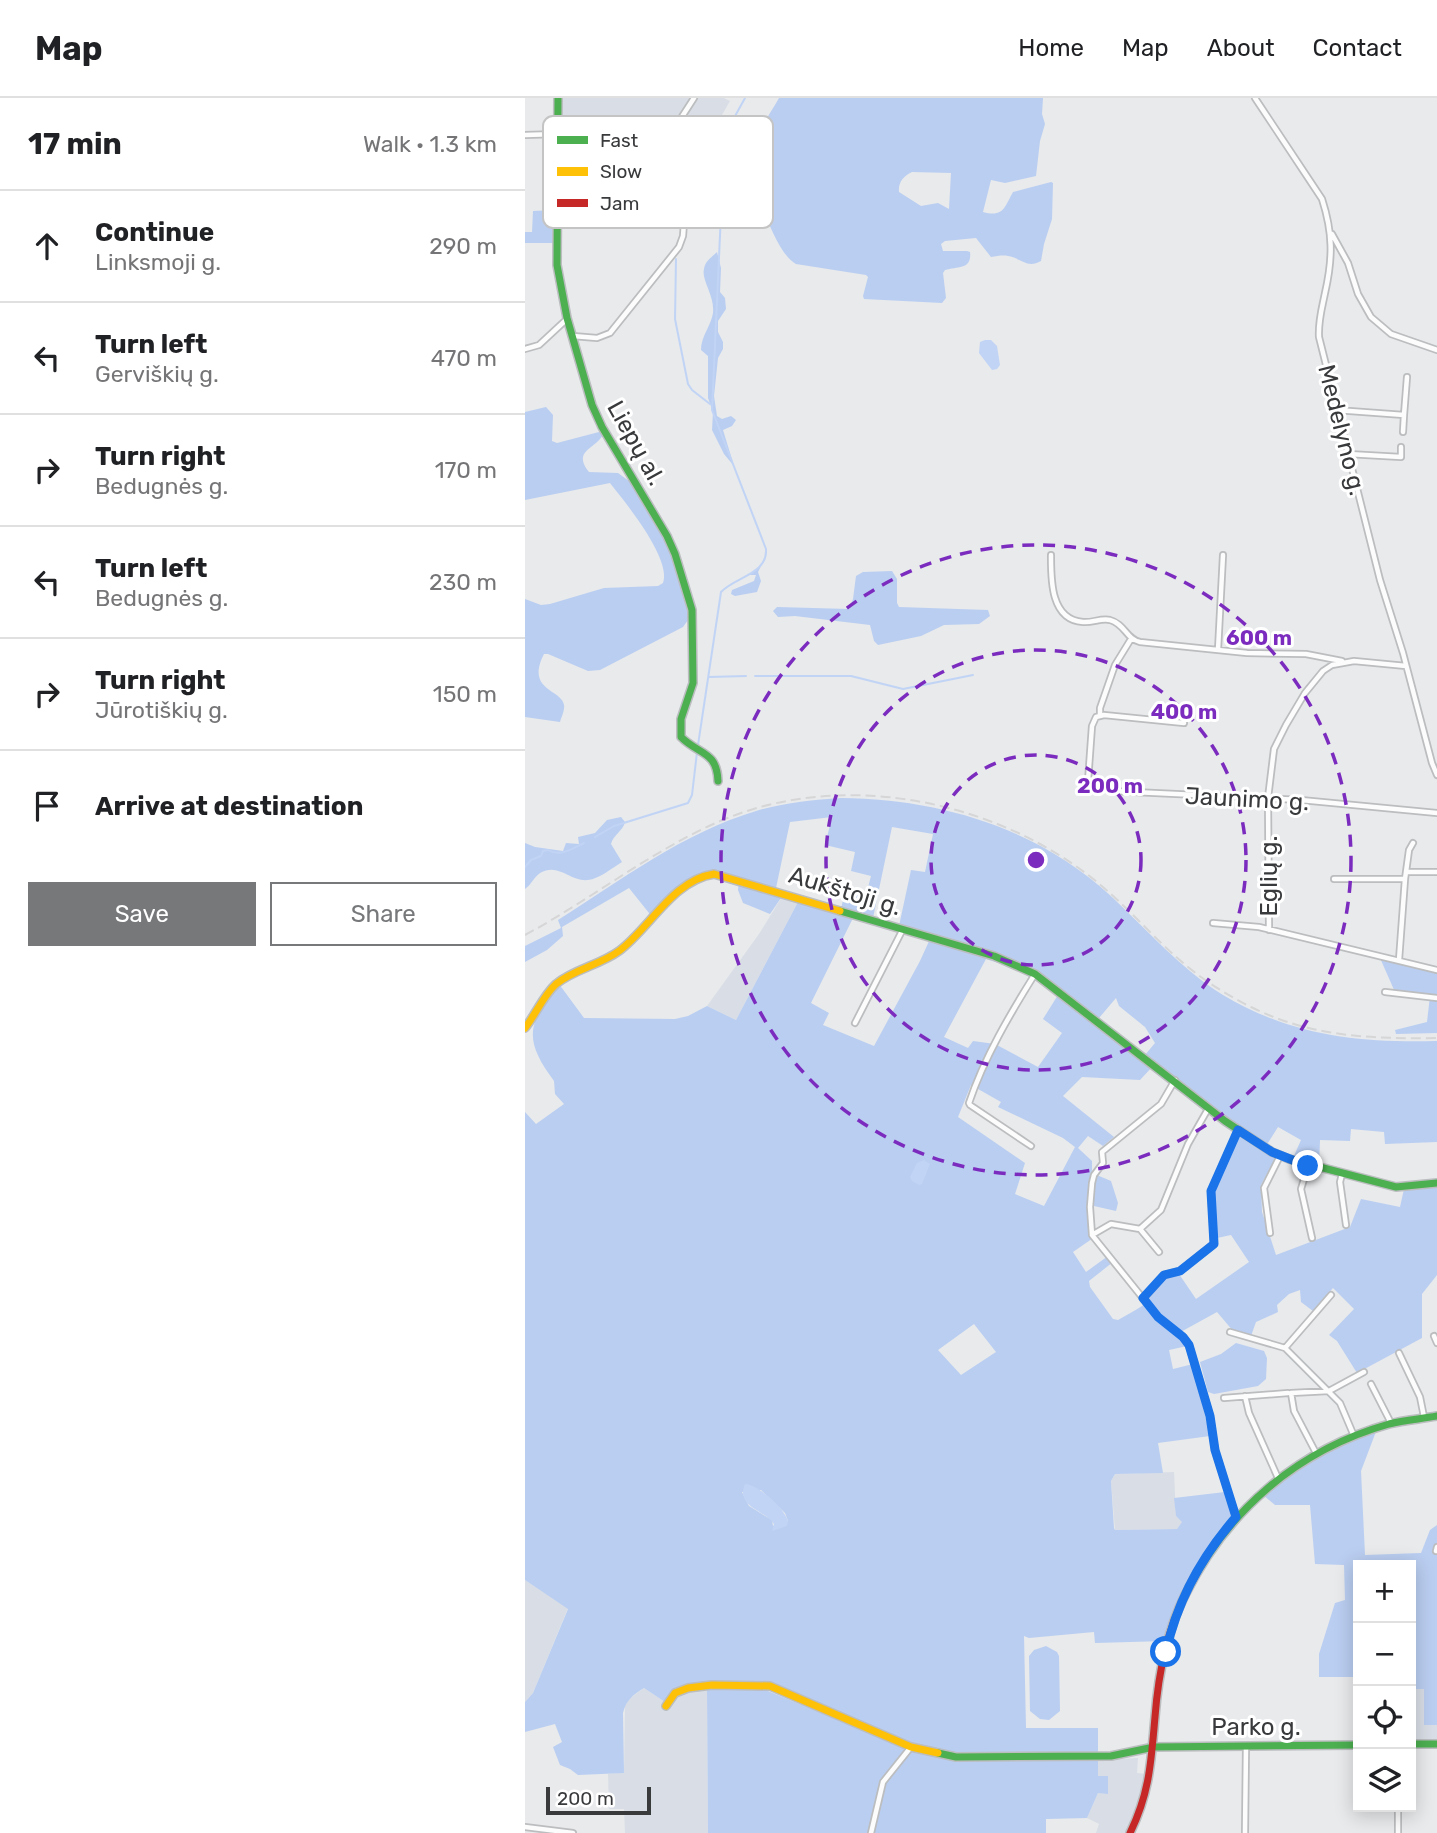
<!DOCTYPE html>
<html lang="en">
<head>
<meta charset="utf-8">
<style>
	body { margin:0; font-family:Rubik,sans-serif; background:#f2f2f2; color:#202124 }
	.controls { position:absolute; right:21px; bottom:21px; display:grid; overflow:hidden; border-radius:0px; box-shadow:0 4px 18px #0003 }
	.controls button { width:63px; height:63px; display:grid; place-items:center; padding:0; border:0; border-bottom:2px solid #e0e0e0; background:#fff; color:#202124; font:35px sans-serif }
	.scale { position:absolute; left:21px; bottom:18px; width:105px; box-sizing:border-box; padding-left:7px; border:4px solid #393a3c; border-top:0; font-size:19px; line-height:24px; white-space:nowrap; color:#393a3c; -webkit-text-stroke:5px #fff; paint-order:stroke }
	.stop { position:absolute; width:21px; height:21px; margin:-16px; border:5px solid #1a73e8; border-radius:50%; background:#fff }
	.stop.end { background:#1a73e8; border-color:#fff; box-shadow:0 2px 7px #0008 }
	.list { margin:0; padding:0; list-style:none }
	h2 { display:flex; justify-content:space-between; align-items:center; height:91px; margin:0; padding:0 28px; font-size:30px }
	h2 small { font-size:23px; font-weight:400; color:#757577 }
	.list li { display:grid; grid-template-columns:46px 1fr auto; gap:21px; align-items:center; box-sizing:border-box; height:112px; padding:0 28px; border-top:2px solid #e0e0e0 }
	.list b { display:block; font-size:26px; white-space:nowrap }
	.list p { margin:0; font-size:23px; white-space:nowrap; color:#757577 }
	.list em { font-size:23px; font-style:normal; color:#757577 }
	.actions { display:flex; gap:14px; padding:21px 28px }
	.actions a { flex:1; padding:16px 0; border:2px solid #76787a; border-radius:0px; text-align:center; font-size:24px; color:#76787a }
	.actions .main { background:#76787a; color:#fff }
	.icon { flex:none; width:38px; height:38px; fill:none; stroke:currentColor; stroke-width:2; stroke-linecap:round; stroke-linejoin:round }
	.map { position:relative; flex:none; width:912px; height:1735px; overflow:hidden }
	header { display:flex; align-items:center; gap:42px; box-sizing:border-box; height:98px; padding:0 35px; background:#fff; border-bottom:2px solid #e0e0e0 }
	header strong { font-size:33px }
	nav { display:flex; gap:38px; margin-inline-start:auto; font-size:24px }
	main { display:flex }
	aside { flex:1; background:#fff }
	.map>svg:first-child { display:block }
	.built { fill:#d9dee6 }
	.green { fill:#bacef1; fill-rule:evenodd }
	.water { fill:#c1d4f5 }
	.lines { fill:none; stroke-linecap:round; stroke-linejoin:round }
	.stream { stroke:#c1d4f5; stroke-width:2 }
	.street-casing { stroke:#bbbdbf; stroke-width:8 }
	.fast-casing { stroke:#bbbdbf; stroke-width:10 }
	.slow-casing { stroke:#bbbdbf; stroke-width:10 }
	.jam-casing { stroke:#bbbdbf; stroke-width:10 }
	.street { stroke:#fcfcfc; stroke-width:4.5 }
	.fast { stroke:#4caf50; stroke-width:7 }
	.slow { stroke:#ffc107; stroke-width:7 }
	.jam { stroke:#c62828; stroke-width:7 }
	.rail { stroke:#d6d6d7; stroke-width:2; stroke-dasharray:10 5; stroke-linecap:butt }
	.route { stroke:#1a73e8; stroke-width:9 }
	.ring { fill:none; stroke:#7b2cbf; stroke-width:3.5; stroke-dasharray:12 9 }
	.labels { text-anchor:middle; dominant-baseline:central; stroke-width:6; stroke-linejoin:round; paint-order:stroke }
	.street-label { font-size:24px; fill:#393a3c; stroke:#fff }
	.key { fill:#fff; stroke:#c4c4c4; stroke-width:2 }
	.key-label { font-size:19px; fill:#393a3c }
	.centre { fill:#7b2cbf; stroke:#fff; stroke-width:3.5 }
	.ring-label { font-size:21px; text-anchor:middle; font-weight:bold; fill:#7b2cbf; stroke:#fff; stroke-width:6; stroke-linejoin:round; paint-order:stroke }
</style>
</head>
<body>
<header>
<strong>Map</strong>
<nav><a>Home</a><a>Map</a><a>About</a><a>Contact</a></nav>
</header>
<main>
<aside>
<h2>17 min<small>Walk · 1.3 km</small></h2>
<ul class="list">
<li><svg class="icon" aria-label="ahead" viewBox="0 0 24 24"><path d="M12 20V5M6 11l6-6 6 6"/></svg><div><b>Continue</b><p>Linksmoji g.</p></div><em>290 m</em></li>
<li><svg class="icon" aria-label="left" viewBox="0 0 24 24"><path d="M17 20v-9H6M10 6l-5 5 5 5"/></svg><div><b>Turn left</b><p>Gerviškių g.</p></div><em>470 m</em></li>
<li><svg class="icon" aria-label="right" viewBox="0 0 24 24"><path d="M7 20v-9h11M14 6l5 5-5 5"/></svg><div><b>Turn right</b><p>Bedugnės g.</p></div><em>170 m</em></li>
<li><svg class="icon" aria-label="left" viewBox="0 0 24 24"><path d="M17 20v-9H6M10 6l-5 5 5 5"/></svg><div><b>Turn left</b><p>Bedugnės g.</p></div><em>230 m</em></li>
<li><svg class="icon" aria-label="right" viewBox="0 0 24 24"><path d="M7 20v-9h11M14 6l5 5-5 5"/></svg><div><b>Turn right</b><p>Jūrotiškių g.</p></div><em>150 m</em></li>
<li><svg class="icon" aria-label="arrive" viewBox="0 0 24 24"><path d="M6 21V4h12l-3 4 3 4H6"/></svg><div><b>Arrive at destination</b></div></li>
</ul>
<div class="actions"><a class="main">Save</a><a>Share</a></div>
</aside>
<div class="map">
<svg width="912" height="1735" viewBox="0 0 912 1735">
	<rect width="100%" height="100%" fill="#e8eaec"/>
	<path class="built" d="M36 0H199L205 3 186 36 195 42 193 64 149 61 150 45 34 40Z
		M258 797 274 802 211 922 182 908 234 836Z
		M649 1374 651 1418 658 1424 652 1431 590 1432 586 1383 590 1376Z
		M0 1482 43 1510 8 1595 0 1604Z
		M119 1590 143 1606 149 1599 160 1593 182 1590 183 1735H100L99 1711H84L83 1676 99 1674 100 1608 104 1601Z
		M886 1591H899V1627H912V1644H886Z
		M613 1660 612 1675 622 1676 621 1694 603 1735H571L574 1726 562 1720 573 1695H583L573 1678V1662Z"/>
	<path class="green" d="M254 0H518L517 16 520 26 515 43 511 78 480 85 466 82 458 114C479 120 480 108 488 94L526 84 528 85 527 121 519 146 516 163C502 171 496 160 483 158 478 157 472 158 466 159L451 140 420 143 416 146 418 153H442L445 154C447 172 433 168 420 172L418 175 421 200 417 205 339 201 338 198 343 179 341 177 271 166C249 155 224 77 228 54 231 35 245 16 254 0ZM387 74 426 75 424 111 413 105 396 108 374 94C373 85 378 78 387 74Z
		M30 112 29 145H0V134H7L8 113Z
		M192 154 196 170 195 194 200 200 201 211 193 223V234L198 244V251L193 260 189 298 192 318 197 321 206 318 211 322 207 328 198 332 209 368 199 356 187 332 188 314 183 300V258L176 252C176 238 186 228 188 215 190 198 176 182 179 171 180 163 187 159 192 154Z
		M21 309 28 317 27 343 32 345 74 334 78 337C70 351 47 353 64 374L93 375 104 383 143 442 166 518 158 529 75 572 63 573 23 556H19C0 593 37 591 39 607 40 612 36 620 35 624L0 619V501L16 507 25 506 79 490 133 488 138 485C147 461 100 404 85 385L0 402V314Z
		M236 468 233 474 236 483 232 494 210 498 206 496 207 492 229 483 231 477H223Z
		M367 473 372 481V505L374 509 463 512 465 518 454 526 419 527 396 538 353 547 349 543 345 527 270 518 253 519 248 513 252 509 324 511 328 501 331 478 338 474Z
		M316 700C415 701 513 730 587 799 623 833 656 871 698 897 767 938 834 945 912 943V1044L860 1046 859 1034 826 1031 825 1043 795 1042 794 1068 768 1060 776 1042 753 1029 741 1048 710 1028 620 957 630 945 620 929 594 908 591 900 574 920 501 869 374 828 386 772 400 774 408 736 367 729 348 820 316 811 320 793 341 797 346 778 326 773 330 754 300 747 307 719 265 724 251 790 187 774H179L128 820 104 790 37 829 38 838 22 852 0 864V848L36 830 33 822C96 782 158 735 231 713 258 705 287 702 316 700Z
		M96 719 100 724C98 733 88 737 86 746L97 764C87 770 74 781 63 782 45 784 34 764 15 775 9 779 6 787 0 791V745L10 749 38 753 41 745 54 746 53 739 70 735 82 722Z
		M214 783 258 797 245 816 218 805 213 792Z
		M274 802 329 818 286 905 304 915 298 927 349 948 395 863 405 841 485 866 515 882 628 968 615 982 557 979 538 998 589 1039 578 1048 563 1038 553 1050 567 1063V1075L586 1083 593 1105 591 1113 569 1108 568 1123 571 1138 548 1154 561 1174 583 1158 588 1164 564 1183 565 1189 588 1221 593 1222C601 1217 610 1213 617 1208 631 1196 630 1177 654 1176L671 1201 724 1164 706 1137 692 1140 687 1096 714 1035 751 1059 736 1087 737 1114 751 1157 825 1129 836 1101 875 1109 879 1091 912 1087V1177L897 1196V1240L832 1275 812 1243 804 1237 829 1211 808 1190 788 1213 776 1204 775 1192 764 1196 752 1207 753 1214 731 1224 726 1238 709 1234 692 1214 652 1236 662 1248 644 1252 648 1271 668 1266 685 1338 633 1345 638 1375 590 1376 586 1383 589 1430 590 1432 652 1431 657 1424 651 1418 649 1400 700 1394 709 1420 677 1457 656 1499 640 1543 570 1545 569 1534 504 1540 499 1538 501 1630H573V1656H433L398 1649 370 1640 251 1587 238 1584H194L149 1593 140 1604 119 1590C108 1597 101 1602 98 1615L99 1675 53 1677 45 1671 35 1667 28 1649 37 1644 30 1626 0 1634V1604L8 1595 43 1511 0 1482V1014L11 1026 39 1006 30 996 29 983C0 944 0 926 34 886L59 920 150 921 163 918 182 908 211 922ZM461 861C488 869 510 881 533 897L518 921 537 935 513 969 470 946 448 943 443 950 419 939ZM446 987 476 1004 473 1009 538 1040 550 1049 519 1108 490 1096 500 1065 433 1019ZM449 1226 471 1254 436 1277 413 1252ZM236 1392 260 1415 263 1423 248 1428 247 1422 224 1408 217 1394Z
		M855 860 912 873V935L871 936 870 932 902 924 905 898 870 894Z
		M711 1245 739 1253 742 1260 741 1281 733 1288 689 1296 683 1294 675 1264 696 1256Z
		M852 1331 836 1373 840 1457 896 1455 905 1432 912 1427V1627H899V1591H886V1467H833V1579H794V1556L810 1505 820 1502 819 1467 790 1466 785 1407H750L738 1397C776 1366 807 1349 852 1331Z
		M521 1548 532 1554 534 1558 535 1613 524 1622 515 1621 505 1613 504 1558 509 1552Z
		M182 1590H236L342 1634 387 1651 420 1660 573 1662V1678H583V1696L573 1695 562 1720 521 1721V1735H183Z"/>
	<path class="water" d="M460 242H466L472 248 475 267 472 271 467 272 454 255 455 244Z
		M399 1062 405 1066 397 1086 394 1087 387 1083 385 1079 392 1065Z
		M220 1386C234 1387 259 1410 263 1423L262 1428 247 1433 249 1426C240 1412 210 1409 220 1386Z"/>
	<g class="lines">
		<path class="stream" d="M196 87 199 38 220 0
			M151 161 150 221 163 286 167 292 185 306
			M230 578H326L378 591 448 577
			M184 579 221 578
			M173 647 196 494C210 479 243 476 241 451L187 312 197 94
			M70 739 89 728 163 705 167 697 172 654
			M0 769 6 762 16 758 18 753 23 752C35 759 47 751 59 745"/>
		<g class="street-casing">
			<path id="street" d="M730 0 797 101C808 135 808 160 800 195 797 210 793 223 794 239L855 482 878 555 907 665 912 677
				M0 37 33 36
				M807 136 823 165 833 196 846 219 866 236 912 252
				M48 238 72 240 85 235 154 149 158 138 159 125 151 94 154 42 149 31 169 0
				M0 251 14 247 42 221
				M811 312 879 317 878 334
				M879 317 882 279
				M823 356 876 359V349
				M526 457C526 480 525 522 558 524 567 525 576 520 585 522 600 526 601 541 615 544L722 555 781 556 817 563
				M693 552 698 457
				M575 617V610L590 567 606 541
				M659 625 579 617 571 619 567 628 563 683 566 687 587 693 776 702 912 715
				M883 774H912
				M809 781H880
				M688 825 734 829 912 872
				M744 832 743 700 749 651 761 627 780 595 798 573 807 567 829 563 881 568
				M874 862 880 781 884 752 888 745
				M860 894 912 900
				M330 925 378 831
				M650 982 636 1006 577 1054 578 1065 569 1077 567 1085 565 1109 567 1137 633 1219 658 1239 664 1247 685 1318 690 1352 711 1419
				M506 1048 445 1007 444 1005C459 960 485 916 510 876
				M783 1068 776 1091 787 1140
				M817 1076 815 1084 821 1127
				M615 1131 636 1112 663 1046 683 1011
				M745 1135 739 1090 755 1058
				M567 1137 586 1126 615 1131 634 1154
				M618 1201 639 1177 655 1173 689 1146 686 1093 713 1032
				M705 1234 760 1250 815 1305 829 1338
				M909 1238 912 1245
				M760 1250 806 1197
				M874 1255 895 1299 899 1319
				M846 1286 866 1325
				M720 1298 724 1315 753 1380
				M699 1300 763 1295
				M791 1355 769 1313 766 1295 804 1293 839 1274
				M911 1453 912 1449
				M873 1709V1735
				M0 1729 48 1735
				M346 1735 358 1684 386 1649
				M720 1735 721 1648"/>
		</g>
		<g class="fast-casing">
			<path id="fast" d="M33 0 32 167 42 220 67 307 77 329 142 438 150 456 167 512 168 585 156 621V639C174 657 192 653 193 683
				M315 813 469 858 510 876 700 1023 747 1054 764 1061 871 1089 912 1085
				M660 1497C702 1413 772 1352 864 1326 880 1322 896 1321 912 1318
				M886 1646H912
				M413 1655 431 1659 586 1658 629 1649 833 1647"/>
		</g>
		<g class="slow-casing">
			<path id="slow" d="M0 930C11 916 18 898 31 886 49 871 75 867 94 853 125 830 148 782 189 776L315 813
				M141 1608 150 1595 163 1590 187 1587 245 1588 386 1649 413 1655"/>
		</g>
		<g class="jam-casing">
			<path id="jam" d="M605 1735C625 1694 626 1663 630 1619 633 1579 642 1533 660 1497"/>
		</g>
		<use href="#street" class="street"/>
		<use href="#fast" class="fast"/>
		<use href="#slow" class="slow"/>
		<use href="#jam" class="jam"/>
		<path class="rail" d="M0 837C71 799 141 741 216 715 332 675 471 705 567 780 603 808 632 845 668 873 686 887 706 899 726 909 786 939 847 941 912 940"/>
	</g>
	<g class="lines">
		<path class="route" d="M641 1554C652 1503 677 1458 711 1419L690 1352 685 1318 664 1247 658 1239 633 1219 618 1200 639 1177 655 1173 689 1146 686 1093 713 1032 747 1054 783 1068"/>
	</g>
	<g class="ring">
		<circle cx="511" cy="762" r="105"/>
		<circle cx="511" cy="762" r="210"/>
		<circle cx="511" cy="762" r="315"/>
	</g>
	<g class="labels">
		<g class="street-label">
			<text transform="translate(817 332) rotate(76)">Medelyno g.</text>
			<text transform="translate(111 345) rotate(61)">Liepų al.</text>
			<text transform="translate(722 701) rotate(3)">Jaunimo g.</text>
			<text transform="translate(744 778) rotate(-90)">Eglių g.</text>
			<text transform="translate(320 793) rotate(17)">Aukštoji g.</text>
			<text x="731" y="1629">Parko g.</text>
		</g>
	</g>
	<rect x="18" y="18" width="230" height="112" rx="10" class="key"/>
	<rect x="32" y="38" width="31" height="8" fill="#4caf50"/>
	<rect x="32" y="69" width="31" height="9" fill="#ffc107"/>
	<rect x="32" y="101" width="31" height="8" fill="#c62828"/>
	<g class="key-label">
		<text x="75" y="49">Fast</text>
		<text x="75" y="80">Slow</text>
		<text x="75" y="112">Jam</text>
	</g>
	<circle cx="511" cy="762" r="10" class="centre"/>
	<g class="ring-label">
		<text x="734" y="547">600 m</text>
		<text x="659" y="621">400 m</text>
		<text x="585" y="695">200 m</text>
	</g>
</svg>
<div class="controls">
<button>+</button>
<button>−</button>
<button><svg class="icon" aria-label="locate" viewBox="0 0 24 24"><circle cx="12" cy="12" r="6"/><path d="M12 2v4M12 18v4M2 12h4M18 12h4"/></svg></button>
<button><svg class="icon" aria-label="layers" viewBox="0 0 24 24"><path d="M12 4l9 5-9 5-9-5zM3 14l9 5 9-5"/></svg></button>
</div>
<div class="scale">200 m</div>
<div class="stop" style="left:641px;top:1554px"></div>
<div class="stop end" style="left:783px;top:1068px"></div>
</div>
</main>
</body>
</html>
